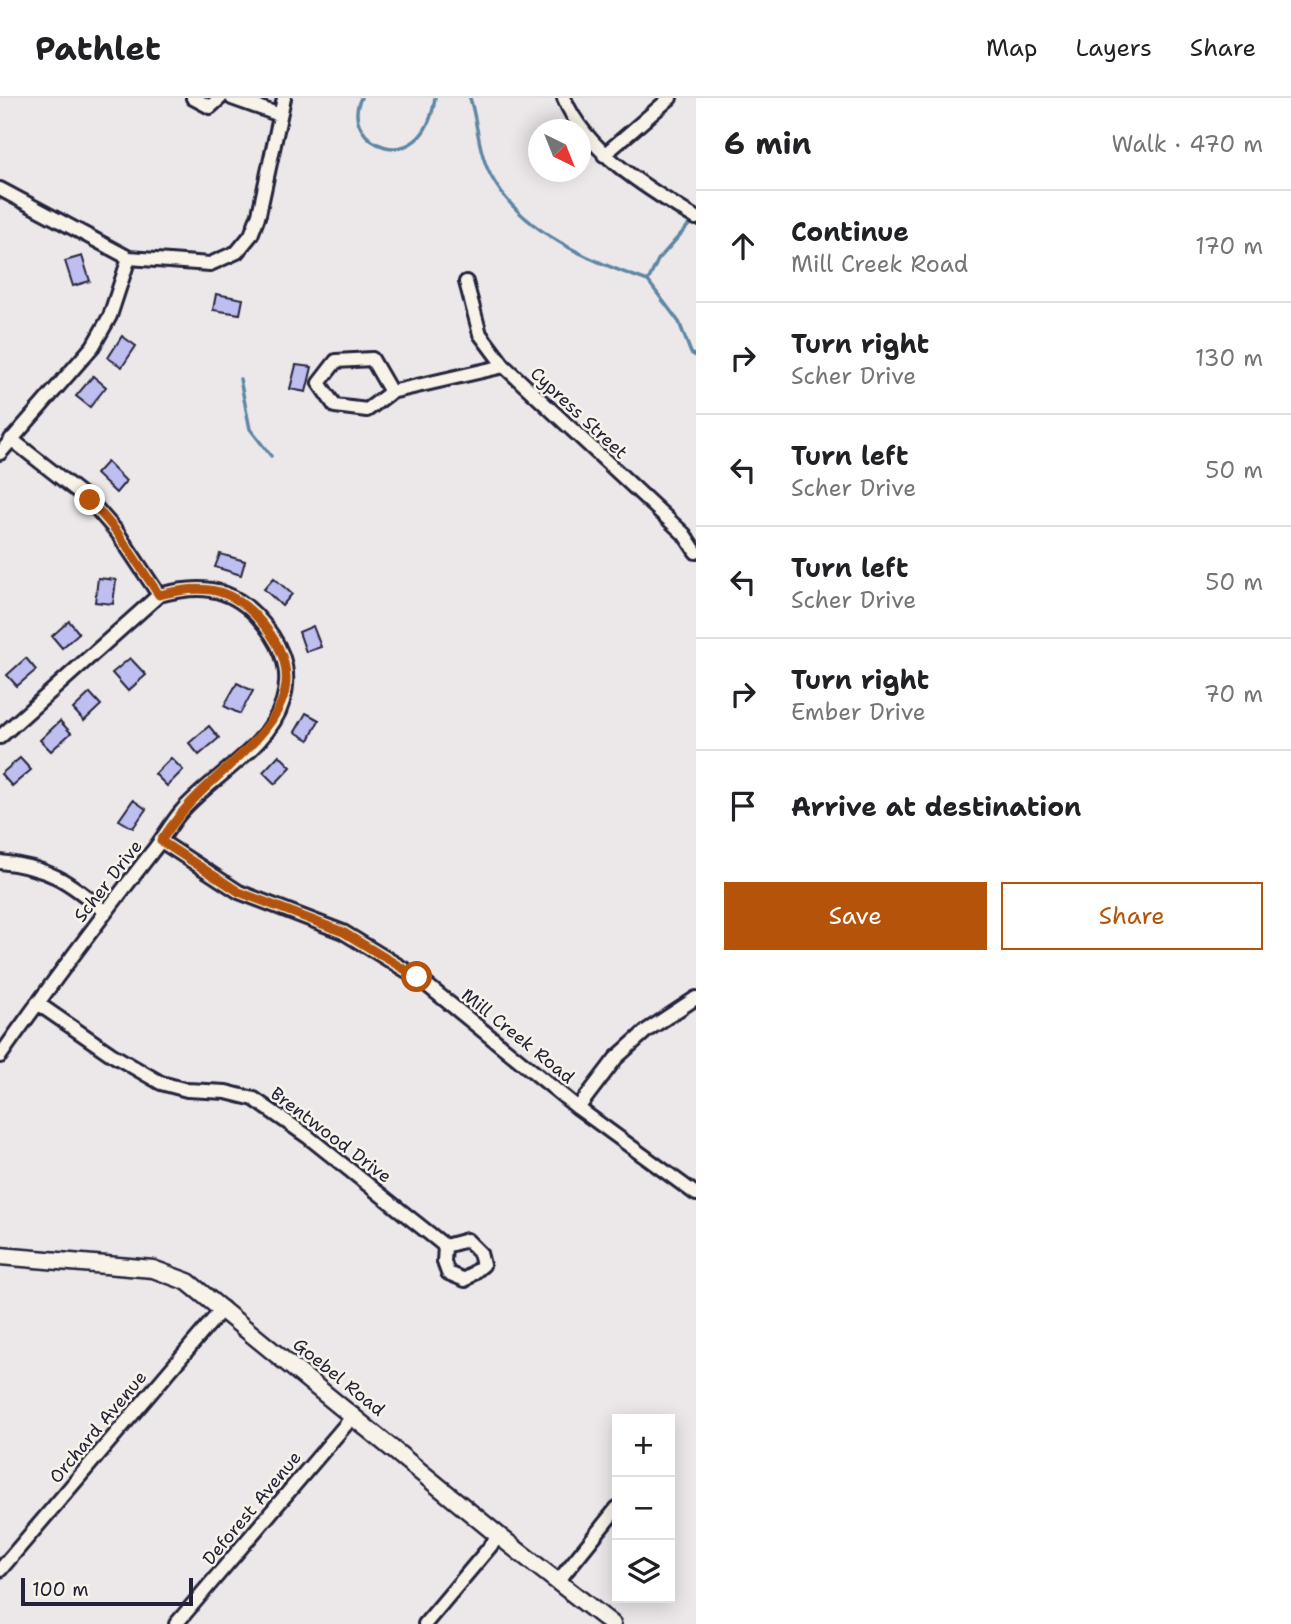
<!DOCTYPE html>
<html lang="en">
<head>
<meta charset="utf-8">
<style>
	body { margin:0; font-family:"Shantell Sans",sans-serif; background:#f6f6f6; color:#202124 }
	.controls { position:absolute; right:21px; bottom:21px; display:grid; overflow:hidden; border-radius:0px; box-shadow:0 4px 18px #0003 }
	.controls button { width:63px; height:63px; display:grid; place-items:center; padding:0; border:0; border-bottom:2px solid #e0e0e0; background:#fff; color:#202124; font:35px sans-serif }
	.compass { position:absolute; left:528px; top:21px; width:63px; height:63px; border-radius:50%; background:#fff; box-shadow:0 4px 18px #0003; rotate:137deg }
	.scale { position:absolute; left:21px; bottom:18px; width:172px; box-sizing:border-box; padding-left:7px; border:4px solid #22223b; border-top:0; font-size:19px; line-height:24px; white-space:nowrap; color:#22223b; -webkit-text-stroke:5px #f7f3e8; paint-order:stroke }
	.stop { position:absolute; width:21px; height:21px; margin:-16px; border:5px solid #b45309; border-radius:50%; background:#fff }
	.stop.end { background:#b45309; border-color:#fff; box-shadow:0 2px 7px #0008 }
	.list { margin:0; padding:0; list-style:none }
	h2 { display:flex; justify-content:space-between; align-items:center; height:91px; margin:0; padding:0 28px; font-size:30px }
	h2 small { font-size:23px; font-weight:400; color:#757577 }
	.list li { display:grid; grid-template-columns:46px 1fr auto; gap:21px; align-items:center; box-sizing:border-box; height:112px; padding:0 28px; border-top:2px solid #e0e0e0 }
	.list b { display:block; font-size:26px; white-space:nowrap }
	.list p { margin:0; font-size:23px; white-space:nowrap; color:#757577 }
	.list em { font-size:23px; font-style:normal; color:#757577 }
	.actions { display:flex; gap:14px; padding:21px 28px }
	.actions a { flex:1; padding:16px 0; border:2px solid #b45309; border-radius:0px; text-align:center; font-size:24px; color:#b45309 }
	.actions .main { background:#b45309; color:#fff }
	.icon { flex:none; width:38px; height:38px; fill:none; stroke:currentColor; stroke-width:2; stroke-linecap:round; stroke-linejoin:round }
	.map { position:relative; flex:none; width:696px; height:1526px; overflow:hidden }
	header { display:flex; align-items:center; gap:42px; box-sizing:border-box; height:98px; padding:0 35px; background:#fff; border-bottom:2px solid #e0e0e0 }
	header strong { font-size:33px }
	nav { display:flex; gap:38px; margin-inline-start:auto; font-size:24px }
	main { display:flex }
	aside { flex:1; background:#fff }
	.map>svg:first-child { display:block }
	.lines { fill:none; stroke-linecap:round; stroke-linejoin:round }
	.stream { stroke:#5f86a3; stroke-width:3.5 }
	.building { fill:#bfbef0; stroke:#22223b; stroke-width:2 }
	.minor-casing { stroke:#22223b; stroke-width:18 }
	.tertiary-casing { stroke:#22223b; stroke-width:21 }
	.minor { stroke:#f7f3e8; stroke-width:12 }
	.tertiary { stroke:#f7f3e8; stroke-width:16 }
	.route { stroke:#b45309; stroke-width:9 }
	.labels { text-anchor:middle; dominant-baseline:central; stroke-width:5; stroke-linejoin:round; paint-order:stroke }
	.street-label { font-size:18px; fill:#22223b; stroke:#f7f3e8 }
</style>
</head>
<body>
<header>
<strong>Pathlet</strong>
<nav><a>Map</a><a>Layers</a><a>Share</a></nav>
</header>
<main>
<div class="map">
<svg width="696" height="1526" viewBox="0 0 696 1526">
	<rect width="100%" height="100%" fill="#ece8ea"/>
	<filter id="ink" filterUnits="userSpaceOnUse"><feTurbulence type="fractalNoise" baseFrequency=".0143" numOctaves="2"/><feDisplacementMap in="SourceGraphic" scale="14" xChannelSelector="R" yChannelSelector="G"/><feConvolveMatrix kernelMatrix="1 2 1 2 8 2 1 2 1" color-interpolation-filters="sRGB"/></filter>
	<g filter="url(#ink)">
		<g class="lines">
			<path class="stream" d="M361 0C338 44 423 86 435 0
				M470 0C478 26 478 54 491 78 520 133 590 163 648 183
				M648 183 679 224 691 255 696 258
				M648 183 658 162 694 121
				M240 281 250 331 271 358"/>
		</g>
		<path class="building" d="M82 158 90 183 73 188 65 163Z
			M216 196 243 201 240 216 213 212Z
			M122 238 136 248 122 269 108 260Z
			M296 267 312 269 306 294 290 291Z
			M93 278 106 289 90 309 76 298Z
			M107 364 126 383 116 395 96 376Z
			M220 456 245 463 241 477 215 469Z
			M98 480 116 482 113 506 95 504Z
			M274 480 292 496 282 508 264 491Z
			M69 523 79 535 62 550 52 538Z
			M313 528 321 549 306 554 299 534Z
			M26 560 36 572 17 588 7 577Z
			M130 560 146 577 128 593 112 575Z
			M237 585 253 593 240 616 224 608Z
			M90 595 101 607 84 623 73 611Z
			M306 615 319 622 309 642 295 634Z
			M60 623 71 635 51 653 40 642Z
			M209 628 219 640 199 657 189 645Z
			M279 657 291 669 275 686 263 674Z
			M20 660 31 672 12 688 1 676Z
			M171 660 183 672 167 688 155 676Z
			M133 702 146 711 133 730 119 722Z"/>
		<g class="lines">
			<g class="minor-casing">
				<path id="minor" d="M193 0 210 9 220 0
					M232 0 280 17
					M564 0C585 53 648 91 696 120
					M604 57 670 0
					M0 91 129 160 210 166 237 154 251 137 259 116 284 0
					M466 184 480 236 504 268 684 436 696 454
					M391 294 372 261 336 263 319 285 335 308 367 312 391 294 504 268
					M11 341 90 403 117 434 159 497
					M0 355 93 248 110 218 129 160
					M0 639 159 497C197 487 227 487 256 517 279 542 293 569 283 603 269 651 211 678 180 715 170 727 162 742 152 754 100 821 49 888 0 958
					M161 743 239 794 343 834 417 879 578 1010 696 1096
					M0 764C48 769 69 783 105 814
					M37 905 111 956 161 985 187 992 226 994 254 1001 307 1038 445 1148 444 1164 448 1175 465 1182 483 1167 480 1155 467 1142 445 1148
					M578 1010 616 960 646 933 696 900
					M0 1472 223 1210
					M559 1482 617 1410
					M176 1526 354 1317
					M425 1526 499 1438"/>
			</g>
			<g class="tertiary-casing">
				<path id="tertiary" d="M0 1158 153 1171 188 1184 499 1438 612 1526"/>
			</g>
			<use href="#minor" class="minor"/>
			<use href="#tertiary" class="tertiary"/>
		</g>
	</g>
	<g class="lines" filter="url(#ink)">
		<path class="route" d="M90 402 117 434 159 497C198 487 227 487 256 518 328 595 256 641 201 694 185 709 173 725 161 743L239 794 343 834 417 879"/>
	</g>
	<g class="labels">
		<g class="street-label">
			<text transform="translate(579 315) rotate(43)">Cypress Street</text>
			<text transform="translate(108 783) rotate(-52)">Scher Drive</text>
			<text transform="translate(518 938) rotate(39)">Mill Creek Road</text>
			<text transform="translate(331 1037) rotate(37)">Brentwood Drive</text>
			<text transform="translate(339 1279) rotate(39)">Goebel Road</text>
			<text transform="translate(98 1329) rotate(-50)">Orchard Avenue</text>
			<text transform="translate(252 1410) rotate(-50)">Deforest Avenue</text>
		</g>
	</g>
</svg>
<div class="controls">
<button>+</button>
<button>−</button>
<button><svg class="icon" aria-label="layers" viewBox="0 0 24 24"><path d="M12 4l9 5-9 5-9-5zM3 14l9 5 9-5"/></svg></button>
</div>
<svg class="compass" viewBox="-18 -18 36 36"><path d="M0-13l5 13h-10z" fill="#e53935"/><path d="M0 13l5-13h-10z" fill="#757577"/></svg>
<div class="scale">100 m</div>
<div class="stop" style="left:417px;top:879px"></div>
<div class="stop end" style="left:90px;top:402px"></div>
</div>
<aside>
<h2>6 min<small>Walk · 470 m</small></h2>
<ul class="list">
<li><svg class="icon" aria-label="ahead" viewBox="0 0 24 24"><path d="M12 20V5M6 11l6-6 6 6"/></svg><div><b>Continue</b><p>Mill Creek Road</p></div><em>170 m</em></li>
<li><svg class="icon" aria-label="right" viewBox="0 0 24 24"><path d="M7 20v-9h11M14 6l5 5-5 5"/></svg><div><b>Turn right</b><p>Scher Drive</p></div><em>130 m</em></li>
<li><svg class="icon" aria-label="left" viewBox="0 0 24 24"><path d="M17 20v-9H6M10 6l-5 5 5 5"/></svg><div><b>Turn left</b><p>Scher Drive</p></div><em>50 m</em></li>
<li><svg class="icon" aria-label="left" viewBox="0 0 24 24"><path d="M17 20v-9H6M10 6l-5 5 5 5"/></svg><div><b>Turn left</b><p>Scher Drive</p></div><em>50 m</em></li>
<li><svg class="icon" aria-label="right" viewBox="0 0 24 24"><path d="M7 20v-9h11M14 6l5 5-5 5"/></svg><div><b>Turn right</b><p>Ember Drive</p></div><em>70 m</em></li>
<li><svg class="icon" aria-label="arrive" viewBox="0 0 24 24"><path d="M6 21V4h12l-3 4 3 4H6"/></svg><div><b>Arrive at destination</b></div></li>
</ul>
<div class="actions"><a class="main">Save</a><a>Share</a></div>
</aside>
</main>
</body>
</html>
